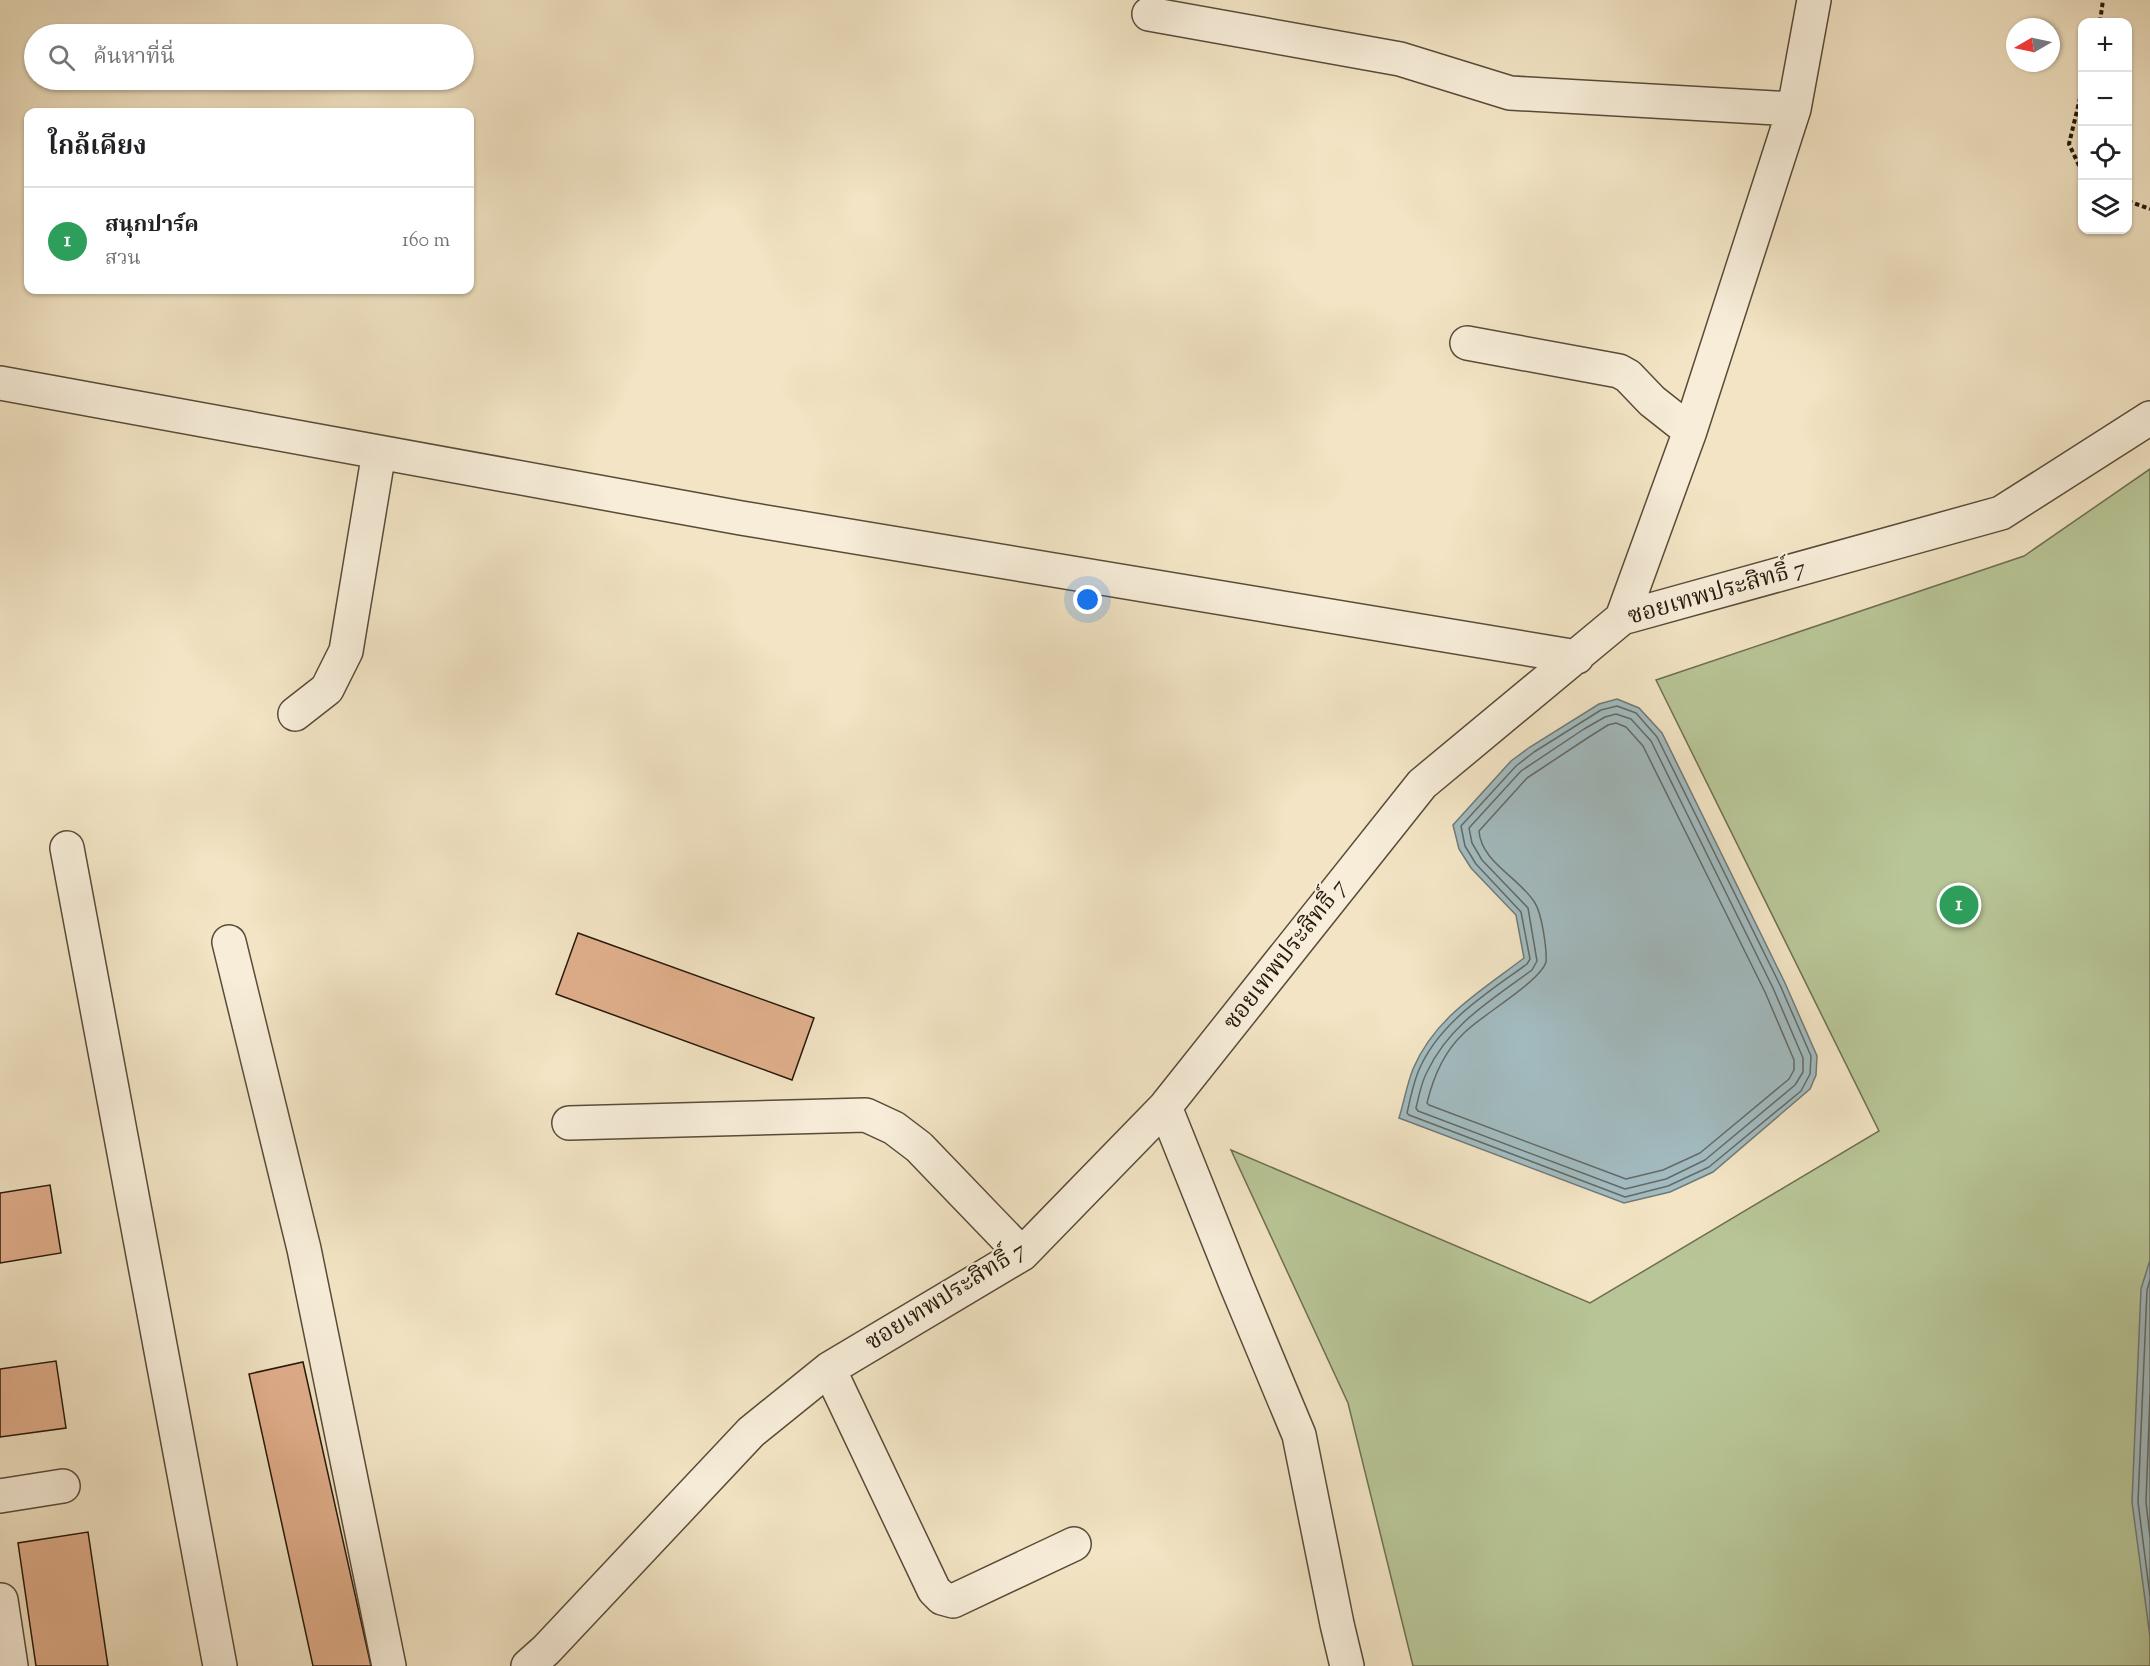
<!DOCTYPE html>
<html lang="th">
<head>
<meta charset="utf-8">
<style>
	body { margin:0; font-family:"Sorts Mill Goudy","Noto Serif Thai",serif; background:#f2f2f2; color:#202124 }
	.controls { position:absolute; right:18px; top:18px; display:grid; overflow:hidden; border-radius:12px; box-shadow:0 2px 4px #0004 }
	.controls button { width:54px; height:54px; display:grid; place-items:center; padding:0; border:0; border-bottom:2px solid #e0e0e0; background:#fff; color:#202124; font:30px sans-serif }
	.compass { position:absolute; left:2006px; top:18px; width:54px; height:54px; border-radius:50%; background:#fff; box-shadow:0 2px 4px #0004; rotate:261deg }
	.you { position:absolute; left:1088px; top:600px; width:21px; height:21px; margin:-15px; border:4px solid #fff; border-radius:50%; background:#1a73e8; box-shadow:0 0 0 9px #1a73e833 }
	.badge { display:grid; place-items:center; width:39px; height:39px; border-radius:50%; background:#1a73e8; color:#fff; font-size:20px; font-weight:700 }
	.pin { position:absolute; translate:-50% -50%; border:3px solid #fff; box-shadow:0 2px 6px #0006 }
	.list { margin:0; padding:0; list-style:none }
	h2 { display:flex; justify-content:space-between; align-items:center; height:78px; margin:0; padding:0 24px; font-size:26px }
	h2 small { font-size:20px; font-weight:400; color:#757577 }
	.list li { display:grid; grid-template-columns:39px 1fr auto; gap:18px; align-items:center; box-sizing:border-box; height:108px; padding:0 24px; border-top:2px solid #e0e0e0 }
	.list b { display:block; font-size:22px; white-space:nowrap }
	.list p { margin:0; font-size:20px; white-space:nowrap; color:#757577 }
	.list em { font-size:20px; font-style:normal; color:#757577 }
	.icon { flex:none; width:33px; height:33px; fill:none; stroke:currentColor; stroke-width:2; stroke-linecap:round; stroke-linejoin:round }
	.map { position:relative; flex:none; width:2150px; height:1666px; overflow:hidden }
	.search { position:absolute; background:#fff; box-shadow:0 2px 4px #0004; left:24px; top:24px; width:450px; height:66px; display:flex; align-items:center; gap:15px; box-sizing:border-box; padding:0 21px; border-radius:33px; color:#757577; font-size:22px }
	.panel { position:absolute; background:#fff; box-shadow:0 2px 4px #0004; left:24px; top:108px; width:450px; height:186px; border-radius:12px }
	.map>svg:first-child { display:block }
	.green { fill:#b8c596; stroke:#6e6f50; stroke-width:1.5 }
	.water { fill:#a2bbc0; stroke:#707a77; stroke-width:1.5 }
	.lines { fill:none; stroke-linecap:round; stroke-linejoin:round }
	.shore { stroke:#646a65; stroke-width:1.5 }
	.building { fill:#e1af8c; stroke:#25190a; stroke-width:1.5 }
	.minor-casing { stroke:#584c38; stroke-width:36 }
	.path { stroke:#25190a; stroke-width:4; stroke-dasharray:4.5 3; stroke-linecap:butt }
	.minor { stroke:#f7edd9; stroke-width:33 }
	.labels { text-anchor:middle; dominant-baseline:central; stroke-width:4.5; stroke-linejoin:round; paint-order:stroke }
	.street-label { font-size:24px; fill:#25190a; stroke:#f7edd9 }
</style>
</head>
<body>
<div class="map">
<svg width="2150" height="1666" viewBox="0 0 2150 1666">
	<rect width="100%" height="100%" fill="#f2e4c4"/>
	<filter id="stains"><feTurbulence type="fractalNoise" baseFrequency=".00333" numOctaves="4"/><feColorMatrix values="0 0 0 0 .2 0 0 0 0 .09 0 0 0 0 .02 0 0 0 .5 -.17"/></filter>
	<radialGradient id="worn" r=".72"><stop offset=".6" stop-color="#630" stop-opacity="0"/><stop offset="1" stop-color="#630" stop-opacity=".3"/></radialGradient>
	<path class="green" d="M2150 469V1666H1413L1348 1403 1231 1150 1590 1303 1879 1131 1656 680 2024 556Z"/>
	<path class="water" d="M1617 699 1639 708 1662 733 1785 983 1817 1056 1816 1075 1810 1089 1713 1172 1670 1192 1624 1203 1399 1118C1404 1102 1407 1084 1413 1069 1435 1017 1481 991 1524 958L1516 915 1471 868 1459 849 1453 825 1511 761 1530 747 1599 704Z
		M2150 1260V1637L2132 1502 2141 1289Z"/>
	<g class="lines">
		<path class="shore" d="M1617 706 1636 713 1657 737 1780 985 1811 1056 1810 1074 1801 1091 1709 1167 1668 1186 1625 1197 1409 1115 1407 1113C1410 1099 1413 1085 1418 1072 1438 1023 1486 994 1527 964L1530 959 1521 912 1476 864 1465 846 1461 826 1516 766 1534 752 1601 710Z
			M1616 714 1631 719 1651 741 1773 988 1803 1058V1072L1795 1085 1705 1160 1666 1179 1625 1189 1418 1111 1416 1108C1419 1096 1421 1083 1427 1072 1449 1025 1491 1000 1532 970L1537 961 1528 908 1482 860 1472 843 1469 828 1521 771 1584 729 1605 717Z
			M1616 723 1626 727 1643 746 1765 992 1794 1060V1070L1789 1079 1700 1153 1663 1170 1626 1179 1429 1105 1427 1103C1433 1078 1444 1052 1463 1034 1480 1016 1540 982 1546 962 1547 950 1542 914 1535 903 1520 878 1481 862 1479 831L1527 778 1589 737 1608 725Z
			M2150 1280 2147 1290 2138 1502 2150 1596
			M2150 1395 2146 1502 2150 1537"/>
	</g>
	<path class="building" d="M578 933 814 1018 792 1080 556 994Z
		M50 1185 61 1253 0 1263V1193Z
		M56 1361 66 1428 0 1437V1369Z
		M303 1362 371 1666H313L249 1374Z
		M88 1532 108 1666H36L18 1543Z"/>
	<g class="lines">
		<g class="minor-casing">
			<path id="minor" d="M1149 14 1400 59 1510 93 1794 109
				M1467 343 1619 371 1628 376 1652 401 1690 431
				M0 383 741 518 1577 657
				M1622 618 1690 431 1794 109 1814 0
				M295 714 327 689 346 651 379 452
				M67 848 220 1666
				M229 942 304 1249 389 1666
				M1165 1107 1236 1284 1299 1435 1337 1624 1347 1666
				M569 1123 866 1115 894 1128 919 1147 1022 1254
				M829 1369 934 1590 942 1598 953 1601 1074 1544
				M0 1496 63 1486
				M1 1600 11 1666
				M528 1666 546 1650 751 1432 829 1369 1022 1254 1165 1107 1422 784 1622 618 2001 513 2150 418"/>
		</g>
		<path class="path" d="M2100 22 2103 0
			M2082 90 2069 144 2082 172
			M2128 201 2150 209"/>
		<use href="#minor" class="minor"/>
	</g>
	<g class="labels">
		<g class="street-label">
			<text transform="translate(1717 593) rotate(-16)">ซอยเทพประสิทธิ์ 7</text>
			<text transform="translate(1286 955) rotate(-52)">ซอยเทพประสิทธิ์ 7</text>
			<text transform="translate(946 1297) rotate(-32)">ซอยเทพประสิทธิ์ 7</text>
		</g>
	</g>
	<rect width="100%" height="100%" filter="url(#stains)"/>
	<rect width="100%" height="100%" fill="url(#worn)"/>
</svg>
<div class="controls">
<button>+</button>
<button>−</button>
<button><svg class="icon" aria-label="locate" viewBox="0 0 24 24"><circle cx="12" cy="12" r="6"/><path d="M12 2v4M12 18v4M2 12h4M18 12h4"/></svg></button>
<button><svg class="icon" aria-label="layers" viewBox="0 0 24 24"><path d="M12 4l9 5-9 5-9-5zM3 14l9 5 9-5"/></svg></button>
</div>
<svg class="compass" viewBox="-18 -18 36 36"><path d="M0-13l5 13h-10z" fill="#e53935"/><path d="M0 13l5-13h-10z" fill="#757577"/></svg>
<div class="you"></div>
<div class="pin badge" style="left:1959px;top:905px;background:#2e9e5b">1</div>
<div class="search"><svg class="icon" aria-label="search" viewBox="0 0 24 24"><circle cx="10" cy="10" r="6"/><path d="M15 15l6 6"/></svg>ค้นหาที่นี่</div>
<section class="panel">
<h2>ใกล้เคียง<small></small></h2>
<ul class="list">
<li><span class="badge" style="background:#2e9e5b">1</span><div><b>สนุกปาร์ค</b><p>สวน</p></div><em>160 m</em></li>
</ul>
</section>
</div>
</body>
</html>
